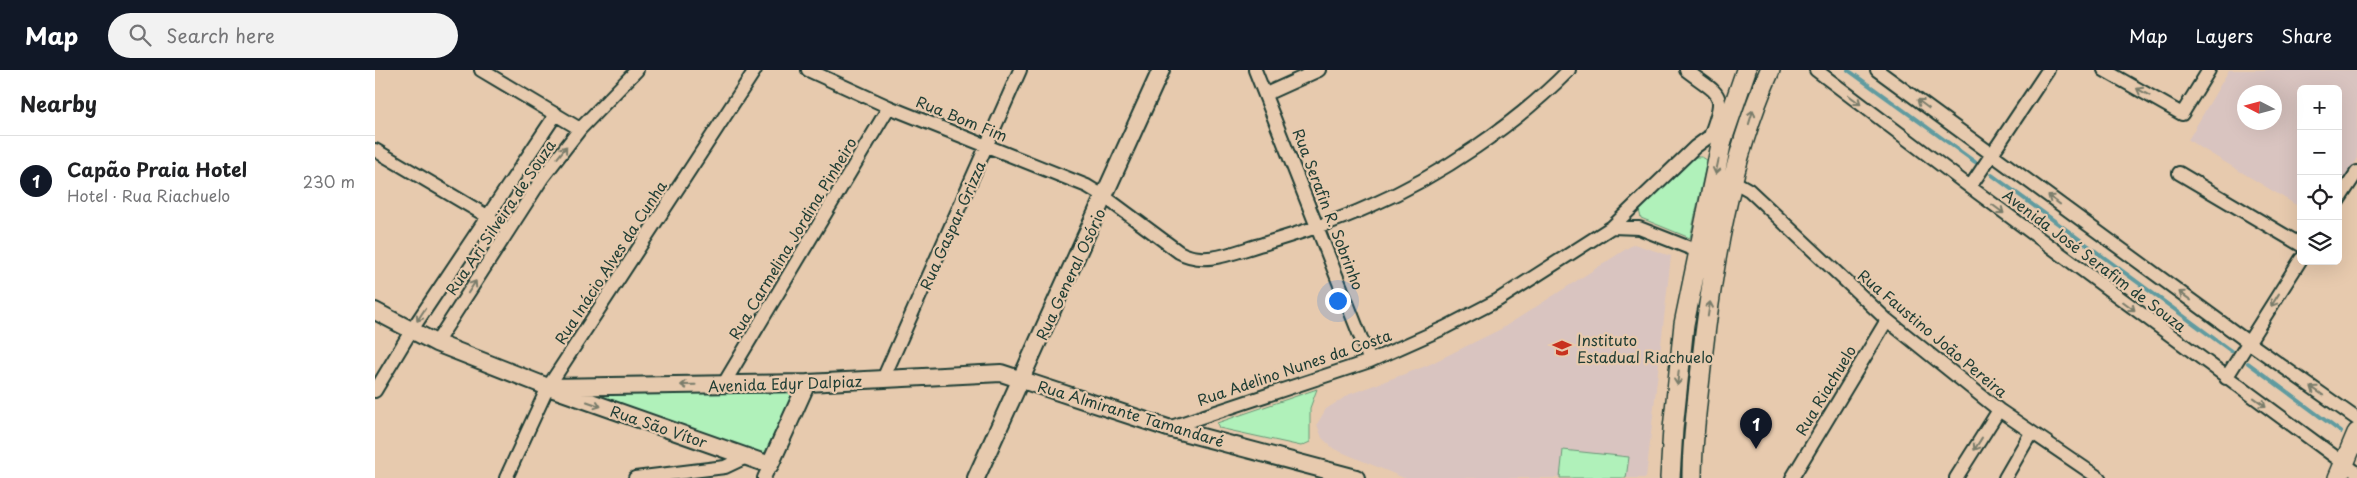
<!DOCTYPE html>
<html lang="en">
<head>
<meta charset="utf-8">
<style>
	body { margin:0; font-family:"Playpen Sans",sans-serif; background:#f2f2f2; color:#202124 }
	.controls { position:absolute; right:15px; top:15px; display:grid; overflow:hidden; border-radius:8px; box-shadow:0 5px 20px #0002 }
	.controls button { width:45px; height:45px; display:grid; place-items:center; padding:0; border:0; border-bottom:1px solid #e0e0e0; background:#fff; color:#202124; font:25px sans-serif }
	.compass { position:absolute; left:1862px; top:15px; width:45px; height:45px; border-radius:50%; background:#fff; box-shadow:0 5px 20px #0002; rotate:276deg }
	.you { position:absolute; left:962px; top:230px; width:18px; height:18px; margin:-12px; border:4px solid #fff; border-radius:50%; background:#1a73e8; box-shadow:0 0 0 8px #1a73e833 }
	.badge { display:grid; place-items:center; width:32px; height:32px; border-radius:50%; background:#111827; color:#fff; font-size:16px; font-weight:700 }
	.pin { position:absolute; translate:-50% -41px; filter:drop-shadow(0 1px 2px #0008) }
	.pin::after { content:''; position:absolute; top:26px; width:18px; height:15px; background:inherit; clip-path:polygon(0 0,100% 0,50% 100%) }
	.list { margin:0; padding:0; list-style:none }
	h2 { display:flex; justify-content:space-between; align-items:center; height:65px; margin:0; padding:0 20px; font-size:21px }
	h2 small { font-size:16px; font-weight:400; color:#757577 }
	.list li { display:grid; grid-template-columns:32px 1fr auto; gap:15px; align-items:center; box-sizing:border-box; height:90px; padding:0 20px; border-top:1px solid #e0e0e0 }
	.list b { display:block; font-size:19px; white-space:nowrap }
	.list p { margin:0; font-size:16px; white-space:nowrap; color:#757577 }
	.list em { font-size:16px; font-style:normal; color:#757577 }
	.icon { flex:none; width:28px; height:28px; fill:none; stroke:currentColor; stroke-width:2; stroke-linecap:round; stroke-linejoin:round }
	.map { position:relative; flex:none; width:1982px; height:408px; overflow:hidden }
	header { display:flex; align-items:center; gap:30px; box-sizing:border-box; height:70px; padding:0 25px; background:#111827; color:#fff }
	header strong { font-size:24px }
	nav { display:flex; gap:28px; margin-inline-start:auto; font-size:18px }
	.search { width:350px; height:45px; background:#f2f2f2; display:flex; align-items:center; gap:12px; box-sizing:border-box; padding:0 18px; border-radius:28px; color:#757577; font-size:19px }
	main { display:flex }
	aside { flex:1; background:#fff }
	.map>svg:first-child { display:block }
	.built { fill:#d9c4c0; fill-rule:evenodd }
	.green { fill:#b0f1ba; stroke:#689777 }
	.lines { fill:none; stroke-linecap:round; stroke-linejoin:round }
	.stream { stroke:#5f9ba0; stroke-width:4 }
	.minor-casing { stroke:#1f3d34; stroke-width:16 }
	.tertiary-casing { stroke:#1f3d34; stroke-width:20 }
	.secondary-casing { stroke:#1f3d34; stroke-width:22 }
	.minor { stroke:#e7caae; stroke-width:12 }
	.tertiary { stroke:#e7caae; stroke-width:16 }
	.secondary { stroke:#e7caae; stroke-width:19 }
	.oneway { stroke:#797c6b }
	.labels { text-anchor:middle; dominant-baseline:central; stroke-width:4.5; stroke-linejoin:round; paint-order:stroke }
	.street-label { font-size:15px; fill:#1f3d34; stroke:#e7caae }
	.poi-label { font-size:15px; fill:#1f3d34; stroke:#e7caae; text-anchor:start }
</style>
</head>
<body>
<header>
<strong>Map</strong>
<div class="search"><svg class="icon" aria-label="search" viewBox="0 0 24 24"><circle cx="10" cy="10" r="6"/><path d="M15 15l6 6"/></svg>Search here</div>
<nav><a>Map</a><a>Layers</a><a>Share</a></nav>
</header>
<main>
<aside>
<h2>Nearby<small></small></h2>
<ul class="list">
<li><span class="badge">1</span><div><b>Capão Praia Hotel</b><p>Hotel · Rua Riachuelo</p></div><em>230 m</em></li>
</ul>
</aside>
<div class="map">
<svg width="1982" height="408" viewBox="0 0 1982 408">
	<rect width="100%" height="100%" fill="#e7caae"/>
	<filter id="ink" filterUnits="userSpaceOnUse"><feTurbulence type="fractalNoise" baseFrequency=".02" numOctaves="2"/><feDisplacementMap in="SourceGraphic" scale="10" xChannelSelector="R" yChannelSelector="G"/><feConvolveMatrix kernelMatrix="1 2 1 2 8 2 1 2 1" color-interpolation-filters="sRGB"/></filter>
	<g filter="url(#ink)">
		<path class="built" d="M1854 0H1982V90L1963 119V19H1926V138L1813 70ZM1870 22H1900V52H1870Z
			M1259 174 1296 186 1271 408H1029L959 379 947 368 942 354 951 339 975 324 1051 296 1126 259Z"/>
		<path class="green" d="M1320 87H1327L1332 90 1315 168 1266 148 1264 140Z
			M942 319 935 338V372L926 376 844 358 842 353Z
			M421 320 388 386 214 325Z
			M1188 380 1254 387 1251 408H1185Z"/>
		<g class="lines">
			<path class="stream" d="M1473 0 1600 92
				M1617 105 1856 281
				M1873 293 1966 362"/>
			<g class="minor-casing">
				<path id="minor" d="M106 0 205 59
					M433 0 514 37 712 116 730 127 804 182C831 197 861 181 888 174 924 163 960 152 995 136 1065 106 1141 54 1194 0
					M880 0 995 291
					M1311 0C1346 27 1352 21 1335 66
					M1441 0 1595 117 1982 403
					M1502 0 1873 272 1982 349
					M1729 0 1807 44 1834 0
					M891 24 944 0
					M0 80 112 146 133 161
					M1804 103 1926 175
					M1358 111 1374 120 1512 250 1624 340 1724 408
					M1595 117 1673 0
					M1963 131 1982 102
					M1237 157 1264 158 1325 182
					M61 273 168 107 205 59 262 0
					M1851 308 1926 189
					M508 309 645 0
					M348 315 514 37
					M0 321 36 261 181 44
					M793 358 995 291 1069 258 1123 230 1237 157 1320 77 1335 66 1347 70
					M131 408 173 317 380 0
					M260 408 350 397 371 387
					M389 408 395 395
					M1417 408 1512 250
					M1581 408 1624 340
					M1630 408 1656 363"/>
			</g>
			<g class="tertiary-casing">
				<path id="tertiary" d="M0 241 61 273 173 317 395 395 432 313
					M173 317 432 313 626 303 793 358 981 408
					M601 408 786 0"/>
			</g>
			<g class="secondary-casing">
				<path id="secondary" d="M1295 408 1298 359 1309 254 1347 70 1371 0
					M1317 408C1317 371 1322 335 1326 298 1337 198 1354 93 1395 0
					M1963 408 1982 363"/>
			</g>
			<use href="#minor" class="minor"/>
			<use href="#tertiary" class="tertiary"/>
			<use href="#secondary" class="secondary"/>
		</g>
		<defs><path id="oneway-shaft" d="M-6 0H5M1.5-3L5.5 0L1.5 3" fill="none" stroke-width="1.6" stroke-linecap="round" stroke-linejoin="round" transform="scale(1.25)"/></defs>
		<g class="oneway">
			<use href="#oneway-shaft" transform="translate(1768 22) rotate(-151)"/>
			<use href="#oneway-shaft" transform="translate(1480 30) rotate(37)"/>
			<use href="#oneway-shaft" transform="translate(1548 34) rotate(-143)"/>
			<use href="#oneway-shaft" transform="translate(1376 47) rotate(-73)"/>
			<use href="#oneway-shaft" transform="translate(187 82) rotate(-52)"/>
			<use href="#oneway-shaft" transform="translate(1342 97) rotate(102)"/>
			<use href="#oneway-shaft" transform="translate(1679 130) rotate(-144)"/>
			<use href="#oneway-shaft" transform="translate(1623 139) rotate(37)"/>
			<use href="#oneway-shaft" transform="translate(97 217) rotate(-57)"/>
			<use href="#oneway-shaft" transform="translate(1810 226) rotate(-144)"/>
			<use href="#oneway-shaft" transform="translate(1900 230) rotate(122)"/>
			<use href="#oneway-shaft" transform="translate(1754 236) rotate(37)"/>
			<use href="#oneway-shaft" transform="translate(1334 239) rotate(-81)"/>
			<use href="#oneway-shaft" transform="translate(46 245) rotate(123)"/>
			<use href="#oneway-shaft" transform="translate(1303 308) rotate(96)"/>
			<use href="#oneway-shaft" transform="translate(313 315) rotate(179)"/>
			<use href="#oneway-shaft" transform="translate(1942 321) rotate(-145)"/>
			<use href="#oneway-shaft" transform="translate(1885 332) rotate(36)"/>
			<use href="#oneway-shaft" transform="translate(219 334) rotate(19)"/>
			<use href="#oneway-shaft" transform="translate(1603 374) rotate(122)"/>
		</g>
	</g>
	<defs>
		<g id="school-bare" transform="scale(1.5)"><path d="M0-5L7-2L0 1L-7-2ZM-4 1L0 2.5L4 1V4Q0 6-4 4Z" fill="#c8321e" stroke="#e7caae" stroke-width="2.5" paint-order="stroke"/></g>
	</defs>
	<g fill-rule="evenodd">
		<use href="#school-bare" x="1187" y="278"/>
	</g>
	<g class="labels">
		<g class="street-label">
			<text transform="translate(587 48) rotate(22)">Rua Bom Fim</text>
			<text transform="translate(954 139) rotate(69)">Rua Serafin R. Sobrinho</text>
			<text transform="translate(125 147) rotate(-56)">Rua Ari Silveira de Souza</text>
			<text transform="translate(577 155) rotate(-66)">Rua Gaspar Grizza</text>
			<text transform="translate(417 168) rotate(-59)">Rua Carmelina Jordina Pinheiro</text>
			<text transform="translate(1720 190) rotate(37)">Avenida José Serafim de Souza</text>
			<text transform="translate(235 192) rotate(-57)">Rua Inácio Alves da Cunha</text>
			<text transform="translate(695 204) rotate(-65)">Rua General Osório</text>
			<text transform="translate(1558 263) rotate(40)">Rua Faustino João Pereira</text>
			<text transform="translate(919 297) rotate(-19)">Rua Adelino Nunes da Costa</text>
			<text transform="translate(410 313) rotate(-2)">Avenida Edyr Dalpiaz</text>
			<text transform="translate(1450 320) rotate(-59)">Rua Riachuelo</text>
			<text transform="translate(756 343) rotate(17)">Rua Almirante Tamandaré</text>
			<text transform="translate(284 356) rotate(19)">Rua São Vítor</text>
		</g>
		<g class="poi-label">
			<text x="1202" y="269">Instituto<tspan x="1202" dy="17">Estadual Riachuelo</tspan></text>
		</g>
	</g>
</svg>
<div class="controls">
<button>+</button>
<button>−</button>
<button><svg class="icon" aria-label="locate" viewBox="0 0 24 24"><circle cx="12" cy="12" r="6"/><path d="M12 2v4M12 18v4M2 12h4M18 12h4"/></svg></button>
<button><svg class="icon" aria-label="layers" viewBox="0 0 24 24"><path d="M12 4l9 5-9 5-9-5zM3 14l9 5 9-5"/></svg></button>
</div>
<svg class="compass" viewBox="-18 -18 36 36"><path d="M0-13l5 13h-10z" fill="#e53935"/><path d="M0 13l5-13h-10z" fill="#757577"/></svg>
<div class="you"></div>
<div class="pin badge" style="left:1381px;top:379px">1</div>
</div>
</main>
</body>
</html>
